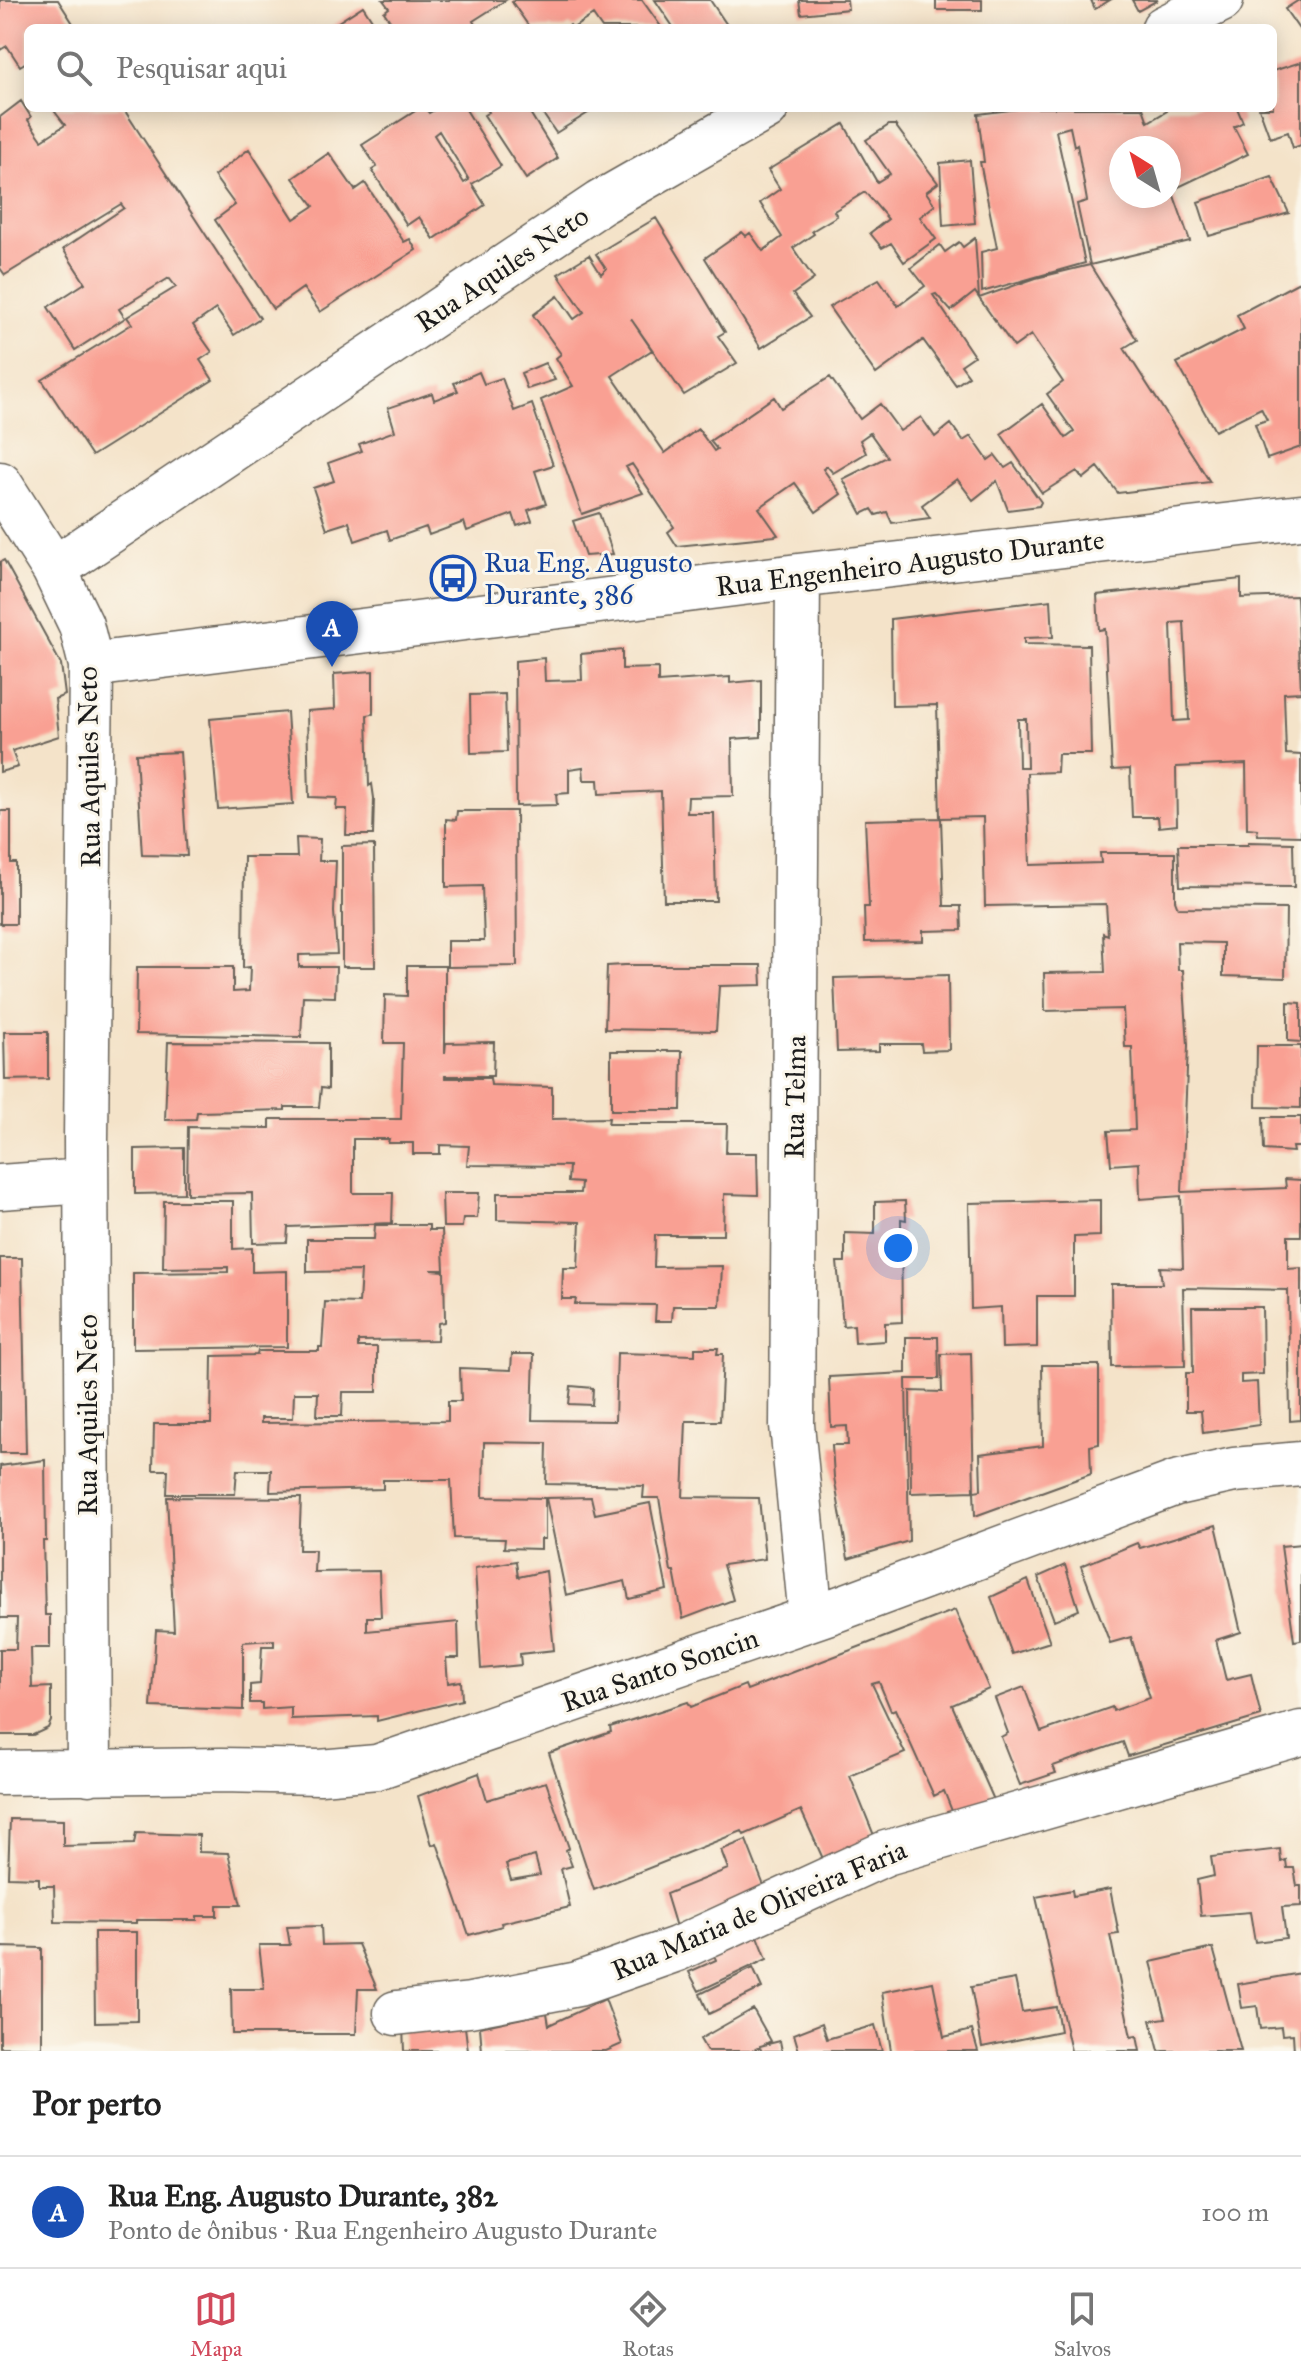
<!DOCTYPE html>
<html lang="pt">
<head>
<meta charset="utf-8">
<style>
	body { margin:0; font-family:"IM FELL Great Primer",serif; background:#f6f6f6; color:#222 }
	.compass { position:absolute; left:1109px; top:136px; width:72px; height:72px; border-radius:50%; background:#fff; box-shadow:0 4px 20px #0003; rotate:323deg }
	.you { position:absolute; left:898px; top:1248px; width:28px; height:28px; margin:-20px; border:6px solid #fff; border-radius:50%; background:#1a73e8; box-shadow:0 0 0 12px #1a73e833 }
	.badge { display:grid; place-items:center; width:52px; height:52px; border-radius:50%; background:#d1495b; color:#fff; font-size:26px; font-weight:700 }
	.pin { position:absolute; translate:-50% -66px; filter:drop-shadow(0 2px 4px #0008) }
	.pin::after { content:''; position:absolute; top:42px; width:28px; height:24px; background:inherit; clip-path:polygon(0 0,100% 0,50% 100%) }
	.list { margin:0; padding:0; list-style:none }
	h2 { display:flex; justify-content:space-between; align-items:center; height:104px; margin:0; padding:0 32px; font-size:34px }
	h2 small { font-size:26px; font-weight:400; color:#767676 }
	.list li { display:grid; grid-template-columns:52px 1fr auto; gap:24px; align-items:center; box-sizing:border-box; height:112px; padding:0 32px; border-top:2px solid #e0e0e0 }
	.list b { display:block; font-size:30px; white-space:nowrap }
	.list p { margin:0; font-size:26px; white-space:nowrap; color:#767676 }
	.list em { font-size:26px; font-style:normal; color:#767676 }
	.icon { flex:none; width:44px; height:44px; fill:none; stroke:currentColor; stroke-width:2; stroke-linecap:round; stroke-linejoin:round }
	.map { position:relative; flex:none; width:1301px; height:2051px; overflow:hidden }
	.search { position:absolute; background:#fff; box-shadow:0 4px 20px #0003; left:24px; right:24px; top:24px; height:88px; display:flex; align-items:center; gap:20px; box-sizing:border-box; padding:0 28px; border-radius:12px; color:#767676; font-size:30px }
	.sheet { height:216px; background:#fff }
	nav { display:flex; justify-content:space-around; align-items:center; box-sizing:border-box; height:112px; border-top:2px solid #e0e0e0; background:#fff; font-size:22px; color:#767676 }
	nav a { display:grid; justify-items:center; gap:4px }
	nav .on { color:#d1495b }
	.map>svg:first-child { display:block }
	.building { fill:#f9a093; fill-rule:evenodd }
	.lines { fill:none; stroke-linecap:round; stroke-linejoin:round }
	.street-casing { stroke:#686259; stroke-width:47 }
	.street { stroke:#fff; stroke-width:44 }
	.labels { text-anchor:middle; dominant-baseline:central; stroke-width:6; stroke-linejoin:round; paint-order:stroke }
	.street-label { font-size:28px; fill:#1c1c1c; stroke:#fbf7ec }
	.transit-label { font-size:28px; fill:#164399; stroke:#fbf7ec; text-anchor:start }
</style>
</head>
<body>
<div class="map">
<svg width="1301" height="2051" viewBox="0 0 1301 2051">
	<rect width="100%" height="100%" fill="#fbf7ec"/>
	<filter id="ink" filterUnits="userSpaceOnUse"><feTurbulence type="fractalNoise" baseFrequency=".0125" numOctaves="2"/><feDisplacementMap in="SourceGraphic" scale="16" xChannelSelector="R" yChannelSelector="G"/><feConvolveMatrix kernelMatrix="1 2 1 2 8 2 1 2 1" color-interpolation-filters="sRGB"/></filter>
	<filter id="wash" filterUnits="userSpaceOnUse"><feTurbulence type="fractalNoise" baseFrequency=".006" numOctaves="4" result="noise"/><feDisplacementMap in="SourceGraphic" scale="32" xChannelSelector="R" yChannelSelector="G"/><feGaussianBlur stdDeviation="1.8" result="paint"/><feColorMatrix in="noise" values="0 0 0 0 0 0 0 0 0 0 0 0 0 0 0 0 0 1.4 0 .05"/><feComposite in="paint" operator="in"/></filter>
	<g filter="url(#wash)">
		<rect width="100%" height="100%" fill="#f4e3c9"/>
		<g id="blocks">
			<path class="building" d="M0 0H58L76 28H28V61L20 66 7 46 0 50Z
				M383 0H506L473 21 477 28H395L384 12 389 8Z
				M515 0H642L662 28H602L593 15 573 28 570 25 565 28H530L512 2Z
				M655 0H710L729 28H674Z
				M799 0H847L848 9 801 14Z
				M936 0H982V10H936Z
				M1091 0H1110L1095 9Z
				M1132 0H1158L1138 11Z
				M1299 0H1301V32L1285 9Z
				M363 6 377 28H329Z
				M1301 62V145L1293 148 1288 132 1270 138 1259 108H1273V71Z
				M21 101 31 117 28 120 42 140 65 125 52 108H123L260 318 234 335 216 309 193 325 212 352 200 360 213 380 92 456 42 380 132 324 127 317 176 287 169 278 119 309 125 318 75 350 48 307 85 283 63 249 124 208 121 204 5 275 0 268V117Z
				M420 108H425L429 113 438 108H465L501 166 472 184 485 205 434 239 419 217 407 225 372 170 377 167 362 145ZM439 131 469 180 464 183 434 135Z
				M486 108H527L558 158 526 179 484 115 489 112Z
				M539 108H596L556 133Z
				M1026 108H1143L1148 122 1167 111 1166 108H1237L1243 122 1234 127 1248 154 1172 190 1190 241 1090 265 1077 204 1087 201 1077 144 1074 146 1070 127 1056 131 1085 263 982 292 981 252 997 248 980 162H984L978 114ZM1121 148H1169V196H1121Z
				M844 124 877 182 890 174 866 140 889 125H895L938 183 926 192 935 205 920 217 936 239 904 262 891 243 882 248 870 233 888 219 865 192 834 211 837 216 812 231 814 234 793 248 814 279 793 294 810 317 761 348 705 258 742 232 746 236 750 233 763 251 782 237 760 203 780 189 768 170Z
				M249 149 294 219 314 206 293 178 329 153 355 190 365 183 404 242 410 239 416 250 320 312 303 288 273 309 215 220 235 205 214 176Z
				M970 160 975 223 943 226 940 163Z
				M1272 177 1289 213 1209 236 1198 202Z
				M656 218 725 332 718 336 737 363 684 395 631 319 652 350 612 376 665 453 698 429 714 451 717 449 710 441 774 397 781 408 830 377 860 419 880 404 900 431 921 417 935 437 951 424 963 441 971 436 988 460 995 455 1005 468 1013 463 1041 502 1039 506 1008 510 997 481 973 500 957 479 922 505 930 518 892 523 887 512 876 515 872 509 862 514 843 479 887 457 870 433 860 440 866 453 833 473 827 466 823 469 841 494 816 512 795 483 759 508 778 535 775 536 677 546 668 532 674 527 632 464 626 467 643 493 582 514 541 400 573 386 556 358 561 354 533 315 558 296 574 319 584 312 558 274 589 255 601 274 606 269 596 254Z
				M975 238 979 298 975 292 951 311 936 294 933 295 974 356 961 365 969 376 956 385 923 340 876 374 829 307 879 279 898 306 925 286 911 268 940 245 945 252 959 242 963 247Z
				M1090 265 1137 340 1124 348 1210 482 1118 493 1098 467 1083 479 1077 471 1042 493 1001 434 1042 404 1066 438 1074 432 1047 394 1063 382 1031 335 1014 347 979 298 1036 278Z
				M1301 281V447L1267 459 1255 424 1267 420 1261 408 1215 431 1177 363 1244 329 1237 315Z
				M545 363 555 380 527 389 521 373Z
				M479 372 484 384 502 378 514 411 532 404 553 465 535 471 546 504 528 510 532 521 517 526 513 514 467 531 464 522 429 535 426 527 390 540 387 530 355 541 349 522 327 529 313 488 334 481 328 463 362 451 359 444 395 431 388 408 432 393 434 400 458 391 454 383Z
				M599 513 613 554 585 556 573 521Z
				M4 560 61 664 65 695 55 699 59 736 12 751 18 767 0 772V562Z
				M1241 579V598L1297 596 1301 692 1284 693 1286 754 1301 755V836L1258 835 1257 829 1247 828 1246 764 1176 767 1177 825 1159 827 1158 817H1132L1130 769 1112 770 1105 629 1099 630 1097 595ZM1184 622 1189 720 1174 721 1171 623Z
				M1051 600 1053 637 1024 638V644L1089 645 1091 754H1058L1057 772 1027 773 1030 865 1101 863 1100 853H1175V900L1178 908 1286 909 1285 978 1223 976V943L1177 942 1178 970H1183L1188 1045 1182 1192 1286 1188 1285 1179 1301 1180V1236H1288V1269L1301 1268V1420L1290 1421 1288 1290 1183 1288 1185 1366 1112 1367 1111 1284H1162L1160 1267 1183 1268 1181 1196 1140 1199 1139 1163 1111 1165 1108 1131 1135 1130 1132 1047H1125L1123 1009 1045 1011 1044 973 1105 972 1103 933 1108 935 1106 904 985 906 983 817 940 818 937 705 892 706 891 619ZM1018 719H1026L1027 767H1019Z
				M622 650V669L658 668V682L730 677V683L761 680V737L732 739 733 796 688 797 687 813H714L716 901H664L661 791 599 794 598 780H584L583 767 569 769V793L556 794 557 805 516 806 515 661 544 658 545 681 582 680 581 654Z
				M373 671V714L367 715 369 786 372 784 374 798 373 835H346L347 809H336L337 798 309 797 307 711 335 709 334 674Z
				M505 694 507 752 471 753 470 695Z
				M287 712 293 804 218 809 210 719Z
				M180 752 187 856 142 855 136 754Z
				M0 811H11V863H16V924H0Z
				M457 811H516L517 966 447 967V941H484L482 886 446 887V819L456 820Z
				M941 818 944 906H961L962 930 923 931V941L865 942 864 907H869L865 820Z
				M296 838 320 839 319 861H336L334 912 337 954 299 955V967H336L335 997 303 996 301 1037 136 1034 137 967H233V992L249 991 250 967 243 968 244 857H297Z
				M1248 842 1293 843 1294 887 1180 886 1178 845H1248Z
				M374 845 375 967H342V846Z
				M625 965H761L762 985 719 986 716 1031 605 1029 607 966Z
				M407 966H445V1053L446 1043 494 1042 493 1076H445V1078H490L491 1085 552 1087V1119L609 1118 608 1124H727L726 1153H757L758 1195 724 1194 723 1235H655L654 1267 722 1266 720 1306H673L672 1321H655L656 1305 575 1304 576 1299H562L563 1268H578L580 1222 497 1220V1193H580L581 1183 568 1182 569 1166 467 1165 469 1146 440 1145V1154H413V1143H388L389 1139H353V1193H393L392 1223 288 1227 287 1242 253 1243 252 1193 187 1194 188 1127 270 1128V1119H401L403 1043H384L385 995 407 996Z
				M948 975 949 1050 922 1051 921 1044H879V1051L837 1052 834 978Z
				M1288 1002 1301 1003V1042L1288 1041Z
				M4 1032H48V1079L5 1080Z
				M168 1042 328 1043V1089L321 1088 319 1107H285V1110L197 1112 196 1119 165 1120Z
				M1257 1046H1301V1108L1256 1107Z
				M611 1051H682L681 1110H611Z
				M1263 1117H1301V1147H1292L1293 1152 1264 1150Z
				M184 1148V1193L135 1194V1149Z
				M442 1193H479L477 1218H463L462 1227H443Z
				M1100 1200V1236L1074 1237V1296H1037V1347L1002 1348 1001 1307 971 1309 969 1203Z
				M164 1201H233V1249L252 1248V1272L287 1271V1347L133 1349V1273L228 1272V1267L163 1268Z
				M905 1201 906 1220 901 1219 902 1322 885 1323V1341L855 1343 854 1325 843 1326 837 1262H845V1233L875 1234V1202Z
				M375 1225H429V1230H442L444 1270H431L444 1271 445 1320V1322L438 1323 437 1340 358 1341V1347H377V1392H343L342 1416H317L318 1393H294L293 1418H261V1423L448 1421V1401H461L460 1368 511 1370 512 1354H534L532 1420 615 1421 617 1353 695 1355V1348H718L717 1354H723L720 1421H686L683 1497 759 1498 765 1559 723 1565 733 1600 683 1619 674 1571H671L659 1498H643L644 1486 546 1484 547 1443 484 1442 483 1497 545 1498V1539H541V1549L504 1548 505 1539 454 1538 451 1480H383V1489L270 1492 271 1470H237L235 1494H167L168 1470H153L154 1424H211L212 1356 257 1355 258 1351H319V1347H322L325 1302 359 1303 361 1271 307 1272V1239H374Z
				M0 1258H22L26 1453H0Z
				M1192 1307H1262L1263 1374 1241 1375V1383L1257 1382 1259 1425 1203 1433 1201 1411H1186V1373H1193Z
				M906 1337H938L939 1379H906L909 1541 848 1559 834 1477 832 1445H848L847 1426 831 1427 829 1377 906 1373Z
				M971 1353 974 1491 911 1493 910 1391 942 1392 941 1354Z
				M1042 1365H1099V1444L1090 1446 1091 1474 975 1516 974 1491 981 1490 980 1454 1043 1446Z
				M571 1386 593 1388 592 1405 569 1404Z
				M45 1460 46 1541H43L45 1615H50V1648H31L32 1688 51 1687V1721L48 1728 33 1735H0V1649H16L17 1618H0V1466Z
				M167 1497 301 1498 299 1550H315L314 1572 379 1571 381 1617H367V1631L458 1622 459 1658H446L448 1683 461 1681 462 1700 377 1721V1716L291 1719V1707L262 1709V1703H250V1685L260 1684 262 1646H274V1640L243 1642V1710L151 1707 156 1630 174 1631Z
				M591 1497 595 1514 650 1503 667 1590 629 1599 625 1581 566 1595 546 1498Z
				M1216 1525 1241 1632 1216 1640 1226 1680 1251 1674 1261 1716 1128 1756 1123 1742 1053 1766 1056 1773 1020 1785 1001 1737 1008 1733 995 1698 1024 1687 1041 1732 1112 1707 1113 1711 1150 1698 1131 1637 1110 1643 1081 1566 1137 1543 1140 1548Z
				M1301 1544V1640L1294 1641 1281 1546Z
				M516 1561 518 1577 546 1571 554 1650 520 1654 521 1665 481 1669 475 1568Z
				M1065 1565 1079 1610 1054 1620 1038 1577Z
				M1028 1580 1050 1642 1012 1654 991 1597Z
				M955 1610 989 1689 952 1705 994 1800 954 1816 944 1791 934 1796 895 1709 891 1711 879 1682 872 1684 905 1753 850 1776 877 1843 824 1861 801 1810 744 1835 742 1831 594 1890 549 1753 611 1732 610 1727 688 1702 691 1707 745 1685 747 1690Z
				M479 1773 487 1800 546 1782 569 1848 566 1850 572 1866 561 1869 570 1907 501 1923 502 1926 469 1935 437 1843 432 1845 418 1796ZM535 1856 540 1875 511 1880 506 1864Z
				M10 1819 63 1820V1846L134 1844 136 1833 199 1835V1852L228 1853 241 1905H217V1916H197V1920H136V1923L55 1922 54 1886H39V1878L8 1877Z
				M746 1840 766 1891 676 1927 666 1894 728 1869 721 1850Z
				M1280 1849 1281 1862 1286 1860 1287 1868H1294L1297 1886H1301V1906L1282 1907 1286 1938 1255 1942 1250 1912 1201 1916 1197 1880 1214 1876 1211 1857Z
				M1110 1889 1119 1934 1110 1935 1131 2037 1137 2036 1140 2051H1071L1036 1897 1072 1890 1073 1896Z
				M321 1926 322 1945 358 1944 377 1989H358L356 2034H232L231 1989H264L259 1945H290L287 1927Z
				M756 1931 767 1959 699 1991 689 1972 716 1960 713 1952Z
				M94 1932H137V2021L95 2022Z
				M0 1947 42 1948V2048L0 2047Z
				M1213 1948 1241 2051H1159L1151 2020 1166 2018 1151 1962Z
				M753 1968 762 1988 709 2014 700 1994Z
				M1301 1973V2051H1294L1293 2034 1282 2035 1281 2027 1260 2029 1257 2006 1242 2008 1238 1984Z
				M1015 1979 1022 2012 1056 2007 1060 2031 982 2047 971 1987Z
				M933 1982 944 2037 972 2030 978 2051H891L882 1992Z
				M605 1999 622 2044 606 2051H482L480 2027 547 2013 549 2025Z
				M753 2009 771 2041 752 2051H707L700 2039Z
				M822 2023 827 2039 875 2025 882 2051H799L794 2034Z
				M403 2027H465L468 2051H404Z
				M780 2041 782 2051H761L760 2046Z"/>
		</g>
	</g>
	<g filter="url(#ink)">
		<use href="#blocks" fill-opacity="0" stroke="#686259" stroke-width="2"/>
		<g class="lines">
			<g class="street-casing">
				<path id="street" d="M1164 28 1221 0
					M0 484 54 569
					M798 576 792 1425 811 1618
					M91 665 798 576 1301 517
					M0 1187 86 1181
					M0 1773 222 1770 320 1772 377 1767 838 1609 1176 1483 1234 1470 1301 1464
					M89 1773 86 1140 91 665 81 625 54 569 600 203 766 108
					M396 2013 470 2005 578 1984 677 1949 886 1853 1301 1733"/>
			</g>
			<use href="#street" class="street"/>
		</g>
	</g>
	<defs>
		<g id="bus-ring" transform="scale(2.3)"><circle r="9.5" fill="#fbf7ec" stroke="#1a4fb4" stroke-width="1.5"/><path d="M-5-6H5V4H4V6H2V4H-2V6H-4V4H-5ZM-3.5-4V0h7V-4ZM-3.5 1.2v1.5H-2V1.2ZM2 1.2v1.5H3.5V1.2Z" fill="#1a4fb4"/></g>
	</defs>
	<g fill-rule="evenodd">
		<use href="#bus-ring" x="453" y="578"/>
	</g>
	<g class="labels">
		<g class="street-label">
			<text transform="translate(502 269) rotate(-34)">Rua Aquiles Neto</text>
			<text transform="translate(910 563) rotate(-7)">Rua Engenheiro Augusto Durante</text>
			<text transform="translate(89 767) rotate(-91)">Rua Aquiles Neto</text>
			<text transform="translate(795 1097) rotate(-89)">Rua Telma</text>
			<text transform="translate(87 1415) rotate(-90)">Rua Aquiles Neto</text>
			<text transform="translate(660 1670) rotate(-19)">Rua Santo Soncin</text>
			<text transform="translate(759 1910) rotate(-23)">Rua Maria de Oliveira Faria</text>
		</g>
		<g class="transit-label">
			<text x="484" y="562">Rua Eng. Augusto<tspan x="484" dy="32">Durante, 386</tspan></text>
		</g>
	</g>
</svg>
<svg class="compass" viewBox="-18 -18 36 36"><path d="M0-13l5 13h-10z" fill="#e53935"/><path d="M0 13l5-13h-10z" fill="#767676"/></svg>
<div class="you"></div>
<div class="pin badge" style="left:332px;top:667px;background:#1a4fb4">A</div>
<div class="search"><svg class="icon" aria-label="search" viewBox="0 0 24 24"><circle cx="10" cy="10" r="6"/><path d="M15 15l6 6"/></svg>Pesquisar aqui</div>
</div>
<section class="sheet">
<h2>Por perto<small></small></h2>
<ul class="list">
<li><span class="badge" style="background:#1a4fb4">A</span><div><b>Rua Eng. Augusto Durante, 382</b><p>Ponto de ônibus · Rua Engenheiro Augusto Durante</p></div><em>100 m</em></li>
</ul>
</section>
<nav>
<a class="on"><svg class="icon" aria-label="map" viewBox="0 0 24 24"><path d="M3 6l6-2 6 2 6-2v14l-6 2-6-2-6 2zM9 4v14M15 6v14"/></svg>Mapa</a>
<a><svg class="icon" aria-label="directions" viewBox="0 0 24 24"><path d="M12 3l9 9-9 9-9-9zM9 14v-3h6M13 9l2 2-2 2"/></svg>Rotas</a>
<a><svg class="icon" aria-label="saved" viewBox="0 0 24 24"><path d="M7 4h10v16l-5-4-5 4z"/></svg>Salvos</a>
</nav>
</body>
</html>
